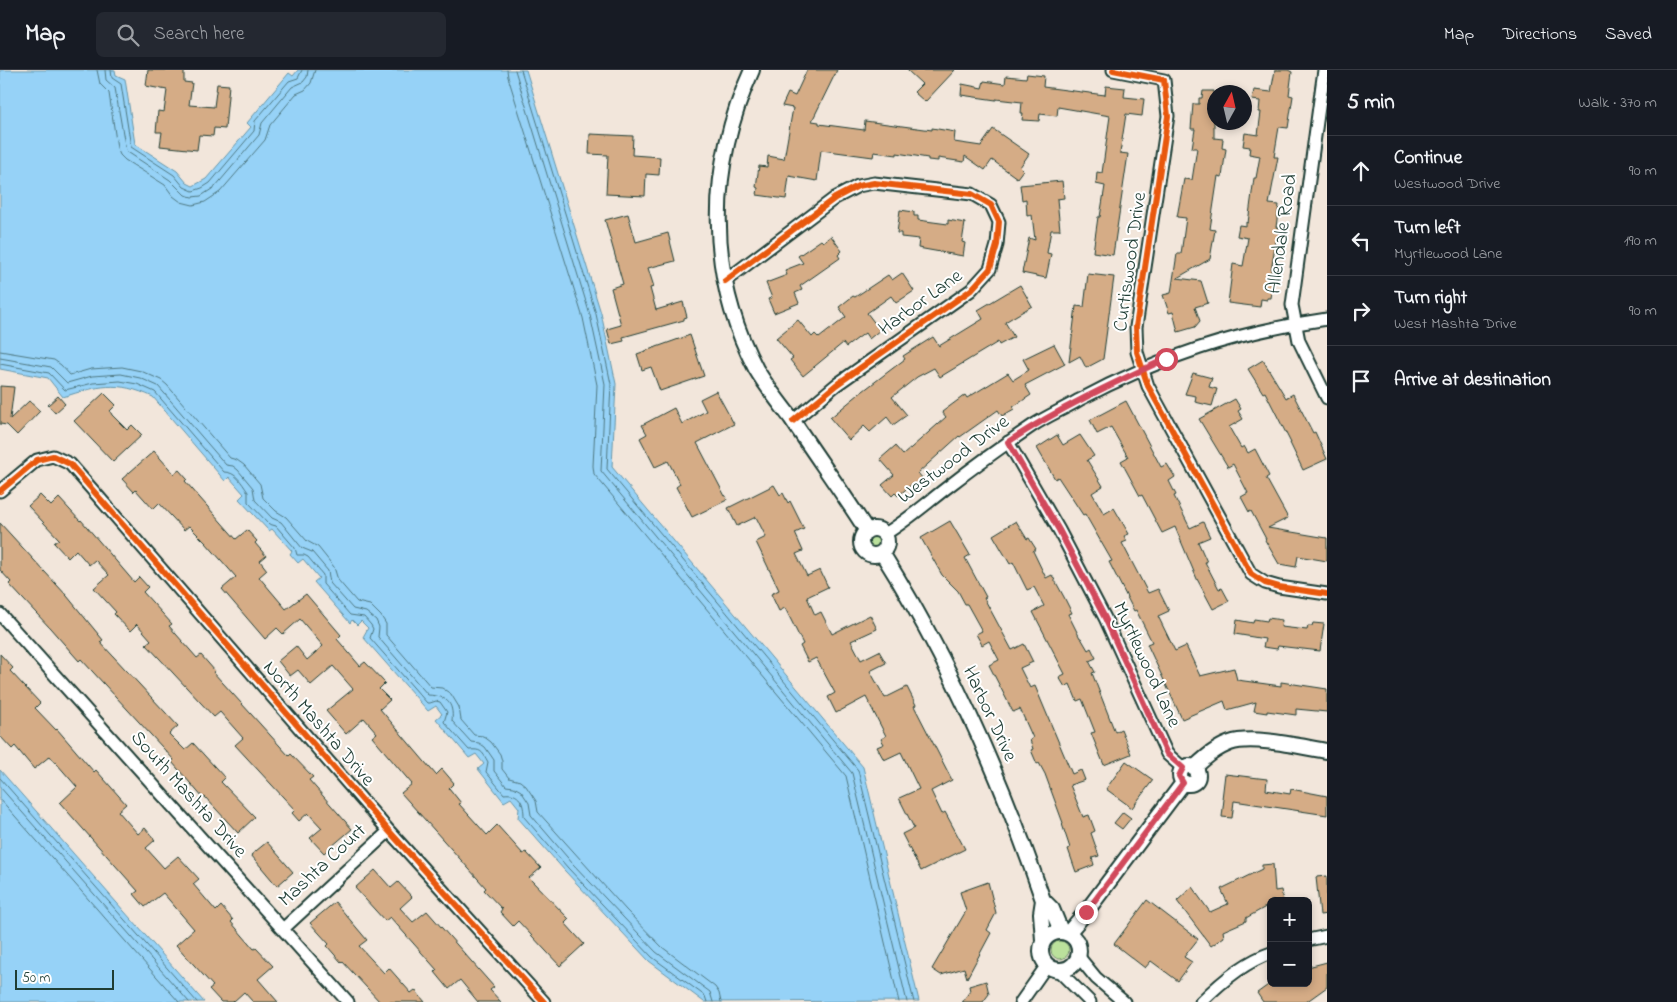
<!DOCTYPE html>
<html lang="en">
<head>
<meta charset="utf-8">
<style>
	body { margin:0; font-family:"Indie Flower",sans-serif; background:#242831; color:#f1f3f6 }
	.controls { position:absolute; right:15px; bottom:15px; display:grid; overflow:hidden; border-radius:8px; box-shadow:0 2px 8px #0003 }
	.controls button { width:45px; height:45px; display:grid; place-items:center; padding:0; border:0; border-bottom:1px solid #363941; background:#171b24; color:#f1f3f6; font:25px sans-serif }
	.compass { position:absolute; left:1207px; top:15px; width:45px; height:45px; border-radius:50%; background:#171b24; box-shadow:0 2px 8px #0003; rotate:8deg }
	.scale { position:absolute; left:15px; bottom:12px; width:99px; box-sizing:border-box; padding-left:5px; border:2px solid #1f3d34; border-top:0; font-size:14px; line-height:18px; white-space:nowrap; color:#1f3d34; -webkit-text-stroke:4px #fff; paint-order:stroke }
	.stop { position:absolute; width:15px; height:15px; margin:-11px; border:4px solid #d1495b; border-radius:50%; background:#fff }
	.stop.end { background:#d1495b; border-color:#fff; box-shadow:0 1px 5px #0008 }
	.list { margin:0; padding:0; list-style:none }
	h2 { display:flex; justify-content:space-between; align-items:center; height:65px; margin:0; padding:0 20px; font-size:21px }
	h2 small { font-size:16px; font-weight:400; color:#9ea1a6 }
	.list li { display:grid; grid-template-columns:32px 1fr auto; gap:15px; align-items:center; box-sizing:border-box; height:70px; padding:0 20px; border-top:1px solid #363941 }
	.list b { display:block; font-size:19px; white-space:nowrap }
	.list p { margin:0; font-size:16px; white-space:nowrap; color:#9ea1a6 }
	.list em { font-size:16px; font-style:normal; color:#9ea1a6 }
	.icon { flex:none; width:28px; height:28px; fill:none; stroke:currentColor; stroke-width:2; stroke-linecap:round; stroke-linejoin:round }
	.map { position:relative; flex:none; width:1327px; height:932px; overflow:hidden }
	header { display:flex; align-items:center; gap:30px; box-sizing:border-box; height:70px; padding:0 25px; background:#171b24; border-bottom:1px solid #363941 }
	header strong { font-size:24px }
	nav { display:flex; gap:28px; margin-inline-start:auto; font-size:18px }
	.search { width:350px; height:45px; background:#242831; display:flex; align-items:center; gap:12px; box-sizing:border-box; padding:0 18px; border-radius:8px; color:#9ea1a6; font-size:19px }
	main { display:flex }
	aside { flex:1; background:#171b24 }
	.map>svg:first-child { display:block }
	.green { fill:#bbe19c; stroke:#6d8f68 }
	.water { fill:#96d2f7; stroke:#6696a9 }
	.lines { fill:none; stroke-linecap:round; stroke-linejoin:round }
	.shore { stroke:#4f7982; stroke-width:1 }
	.building { fill:#d5ac86; stroke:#1f3d34 }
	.minor-casing { stroke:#1f3d34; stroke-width:15 }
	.tertiary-casing { stroke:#1f3d34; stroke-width:18 }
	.minor { stroke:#fff; stroke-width:11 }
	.tertiary { stroke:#fff; stroke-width:14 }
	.cycleway-casing { stroke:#fff; stroke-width:9 }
	.cycleway { stroke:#e8590c; stroke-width:6 }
	.route { stroke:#d1495b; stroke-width:6 }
	.labels { text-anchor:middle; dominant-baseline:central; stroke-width:4; stroke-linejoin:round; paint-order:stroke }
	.street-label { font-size:20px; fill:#1f3d34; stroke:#fff }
</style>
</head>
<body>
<header>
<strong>Map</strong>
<div class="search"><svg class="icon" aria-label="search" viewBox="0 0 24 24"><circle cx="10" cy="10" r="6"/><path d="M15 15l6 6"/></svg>Search here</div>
<nav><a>Map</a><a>Directions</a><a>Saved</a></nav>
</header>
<main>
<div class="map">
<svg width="1327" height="932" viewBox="0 0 1327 932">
	<rect width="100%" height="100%" fill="#f2e6db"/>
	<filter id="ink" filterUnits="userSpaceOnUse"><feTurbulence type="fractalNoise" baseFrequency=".02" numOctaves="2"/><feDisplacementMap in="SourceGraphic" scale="10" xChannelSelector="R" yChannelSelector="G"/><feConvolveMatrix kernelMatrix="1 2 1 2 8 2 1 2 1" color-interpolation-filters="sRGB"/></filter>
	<g filter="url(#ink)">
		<path class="green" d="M866 472a8 8 0 1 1 16 0a8 8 0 1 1-16 0Z
			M1051 880a9 9 0 1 1 18 0a9 9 0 1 1-18 0Z"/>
		<path class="water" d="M0 0H115L116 5 125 9 135 74 177 101 187 113 193 116 206 109 251 57 247 53 289 3 293 6 298 0H526L601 243 616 314 612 397 863 697 919 931 704 932 649 891 565 801 518 748 519 738 511 728 504 732 478 699 484 694 476 684 469 688 436 649 442 644 436 636 428 641 363 567 368 558 361 551 357 555 352 550 350 553 314 512 319 508 303 489 298 493 290 484 292 481 272 459 269 461 239 429 244 424 229 407 225 411 153 327C117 310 98 316 63 327L48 308 0 299Z
			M0 700 204 932H0Z"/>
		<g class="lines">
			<path class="shore" d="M97 0 100 14 109 23 117 78 120 85 125 90 165 115 173 126 181 132 193 135 205 132 220 122 265 70 270 55 296 24 305 20 311 13 315 0
				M105 0 106 10 115 18 126 81 170 110 185 125 192 127 201 126 215 117 259 65 262 53 292 17 303 12 307 7 308 0
				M111 0 112 8 121 14 131 77 174 105 184 117 193 121 202 118 210 113 254 61 255 51 289 11 298 8 302 0
				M507 0 508 7 583 248 597 315 593 396 594 404 846 706 899 932
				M515 0 590 245 605 314 601 401 852 703 907 932
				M521 0 596 244 611 314 607 399 858 700 914 932
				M0 281 54 290 61 295 70 305 91 299 122 297 141 301 161 310 167 315 230 388 237 390 244 395 260 414 263 428 276 441 286 447 307 471 318 477 334 497 338 510 357 532 370 535 381 546 386 554V565L431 617 442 618 451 624 459 637 461 650 474 665 483 666 491 672 500 684 502 691V699L509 708 520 711 526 716 536 731 538 742 626 840 662 877 715 917 719 923 721 932
				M0 288 51 297 67 313 92 306 121 304 140 308 158 316 226 395 233 396 238 400 253 418 255 430 272 448 281 452 302 478 312 482 328 501 330 513 353 539 366 542 376 550 379 557 378 567 428 625C446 626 454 632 452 651L471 672 479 673 485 677 494 690V701L506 716 514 717 521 721 529 733 531 745 573 794 656 882 710 922 713 932
				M0 294 49 303 65 320 93 313 120 311 137 314 155 322 224 402C236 402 241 412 248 422V432L269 454 276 456 295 478 297 485H304L308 487 323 505V514L350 545 364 547 371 555 373 559 370 568 427 633H430L436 631 440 632 447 642 444 652 469 680C481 679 482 681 488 692L486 702 504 724C520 722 524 733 524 747L568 798 652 887 705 926 707 932
				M0 708 197 932
				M0 717 189 932
				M0 729 179 932"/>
		</g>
		<path class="building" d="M148 0H184V12L192 13 189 35 214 37 217 14 229 15 225 59 214 58 213 66 199 65 197 80 160 76 162 62H156L158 41 164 42 167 20 146 16Z
			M807 0H837L812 51 819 52V54L864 60 865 51 932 60V58L955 62 954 72 981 76 993 59 1029 84 1020 97 1023 100 1017 108 992 90 985 100 965 86 964 92 938 88V91L928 90V88L897 83V85L874 82 873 87 821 80 817 111 789 106 786 129 757 125 758 118 756 117 759 96 767 97 768 86 784 89 793 38 782 36 788 23 795 26Z
			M907 0H955L925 32 914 22 922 14Z
			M1275 0H1288L1292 2 1289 25 1293 26 1288 58 1279 57 1274 87H1278L1269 134 1279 135 1276 157 1280 158 1277 171H1276L1270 207H1274L1271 228H1267V230L1261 229 1260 237 1228 233 1233 194 1243 196 1248 168 1237 166 1239 155 1246 156V152L1248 153 1254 108H1256L1260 86 1249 84 1250 77 1243 76 1245 63 1258 65 1261 42H1259L1260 31 1252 30 1254 20 1271 22Z
			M1027 4 1044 6 1043 17 1105 25 1106 16 1125 18 1124 27 1144 29 1142 46 1126 44 1120 83 1128 84 1113 185 1093 182 1098 147H1100L1105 116 1096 114 1097 102 1102 103 1110 46 1058 37 1057 46 1040 44 1039 51 1022 50 1023 43H1021L1022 32 996 29V30L961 25 962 14 982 18 984 11 1005 14 1006 6 1026 8Z
			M1203 21H1214V68L1223 69 1222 78 1226 79 1222 107 1218 106 1210 159 1215 160 1210 189 1177 208 1201 211 1208 233 1195 237 1200 251 1195 257 1178 262 1173 242 1169 243 1163 225 1171 223 1177 184H1181L1186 148 1177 147 1184 109 1192 110 1197 78H1192L1195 59H1191L1193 34H1199V28H1202Z
			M590 64 633 66 632 85 660 87 659 105 646 104 645 126 606 124 608 85 589 84Z
			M1062 111 1064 128 1057 129 1060 160H1051L1047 183 1051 184 1046 208 1022 203 1029 168 1035 170 1032 145 1027 146 1026 129 1022 130 1020 115Z
			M900 140 914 142V146H918V150L948 154V150L965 153 962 172 965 173 963 186 918 178 919 169 901 167V163H897Z
			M628 144 636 172 668 163 675 191 648 198 654 217 650 218 656 240 683 232 687 247 684 248V250L623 267 624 271 611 274 607 259 621 255 611 218 623 214 605 150Z
			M831 166 842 181 838 185 840 188 800 216 802 220 795 223 799 233 774 243 768 229 772 228 766 213 787 205 785 200 803 193 798 186 821 170 823 172Z
			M902 203 914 221 896 233 891 226 867 243 880 260 869 269 865 263 846 277 843 273 803 306 790 290 793 288 776 268 798 250 812 267 815 264 819 268 846 247 839 237 853 226 855 227 888 205 892 210Z
			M1088 204 1114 207 1103 289 1086 298 1080 286 1069 292 1076 236 1084 237Z
			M1020 215 1032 236 1005 252 1014 267 999 275 998 272 940 307 934 298 917 307 892 327 907 345 893 355 887 347 870 362 864 356 849 370 830 348 859 324 905 289 903 286 933 267 939 276 983 249 978 240Z
			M690 265 704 306 660 321 651 297 642 300 637 284Z
			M1054 274 1065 294 1025 315 1031 325 1013 337 1014 339 1002 346 998 340 960 367 959 366 918 403 923 409 915 417 912 414 898 426 895 423 892 426 882 415 894 405 880 389 895 376 903 385 946 347 942 342 965 325 967 328 1008 303 1013 310 1029 300 1023 289Z
			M1263 290 1286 328 1293 324 1313 363 1315 362 1327 389 1303 400 1290 373H1291L1265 322 1263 323 1248 299Z
			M1193 303 1212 308 1209 317 1217 319 1212 336 1195 332 1196 326 1185 324Z
			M0 316 14 317 10 349 29 331 40 341 17 365 7 355 0 354Z
			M716 321 734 354 697 373 727 430 692 447 676 417 680 414 668 391 655 397 640 368 647 364 642 355 674 338 682 354 706 341 700 329Z
			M104 323 116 335 110 341 112 345 127 360 132 355 142 365 113 392 74 351Z
			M58 326 65 334 55 343 48 335Z
			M1235 329 1241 339 1238 341 1243 349 1229 357 1241 378 1244 376 1248 383 1255 379 1269 406 1266 408 1288 448 1268 458 1327 468V491L1298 486 1296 497 1279 494 1265 470 1266 469 1251 441 1249 442 1241 427 1248 423 1233 394 1228 397 1199 349Z
			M1126 331 1161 397 1167 394 1175 407 1169 411 1176 425 1174 426 1190 458 1203 452 1210 467 1198 472 1207 492H1205L1219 519 1222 518 1229 531 1213 539 1197 509 1175 457 1162 463 1142 425 1140 426 1121 391 1128 387 1111 357 1097 364 1090 350Z
			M1057 365 1063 375 1080 365 1094 386 1087 390 1103 416 1092 423 1104 444 1114 438 1129 464 1124 466 1127 471 1122 473 1148 523 1158 519 1169 541 1158 546 1175 581 1186 576 1200 606 1234 598 1237 610 1281 616V612L1327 619V642L1296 639V645L1267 641V643L1254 641 1256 632 1227 640 1224 631 1182 649 1147 574 1152 572 1136 540 1134 541 1109 492 1112 491 1085 444 1083 445 1058 407 1055 409 1037 378Z
			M154 381 174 404 179 400 187 409 185 411 236 469 247 460 257 471 255 473 266 486 260 491 267 500 259 507 286 539 306 524 341 565 337 569 360 596 365 592 385 613 379 619 390 630 380 639 436 705 442 699 454 713 449 718 461 733 459 734 487 765 497 755 523 784 526 782 541 798 529 808 569 849 565 853 584 874 560 896 518 851 513 856 500 842 502 839 484 820 486 818 401 723 412 714 372 667 377 663 364 648 346 664 326 641 353 619 333 596 311 615 298 600 290 606 278 591 296 576 307 590 323 576 300 549 283 564 277 558 265 569 222 519 236 507 206 473 189 456 184 460 159 433 153 439 136 420 134 422 122 409Z
			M774 415 780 425 783 423 788 433 790 431 804 459 795 463 803 481 796 484 807 506 820 500 828 517 807 527 815 545 821 542 832 564 870 545 877 559 851 571 861 590 879 581 886 593 870 601 885 628 907 617 916 635 914 636 952 710 931 721 942 744 945 742 965 779 921 801 902 764 914 758 899 728 919 719 901 682 884 690 877 677 884 674 881 669 886 666 866 627 836 643 828 627 835 623 816 588 808 592 800 576 803 574 785 538 779 541 771 524 779 520 756 472 766 467 756 447 737 456 728 438Z
			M40 425 51 436 59 428 80 451 81 450 134 512 139 507 148 517 143 522 172 554 169 556 197 588 201 585 215 601 213 602 289 686 291 684 313 707 309 710 352 759 324 783 310 768 322 758 308 743 299 751 292 743 295 740 235 675 243 668 220 642 214 647 146 574 151 570 137 554 130 561 114 544 116 542 94 518 109 505 95 490 89 495 76 480 68 488 54 473 59 469 28 436Z
			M950 451 970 485 965 488 986 527 984 528 1012 580 1024 574 1033 592 1020 598 1030 618 1035 616 1072 704 1081 700 1085 710 1070 715 1083 747 1089 745 1095 761 1091 763 1099 786 1092 788 1094 795 1076 802 1068 779 1070 778 1062 754 1063 753 1045 704 1039 693 1037 694 1031 680 1033 679 1030 670 1033 668 1020 639 1013 642 989 595 999 590 989 571 982 575 976 564 982 561 967 534H965L958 521 942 505 921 468Z
			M1016 451 1027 469 1029 468 1036 479 1033 481 1046 508 1052 505 1064 527 1072 543 1068 544 1080 568H1081L1088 580 1091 578 1096 588 1089 591 1095 602 1092 603 1115 662 1121 659 1131 684 1104 695 1091 663 1095 662 1082 629 1077 631 1070 614 1065 617 1059 607 1065 604 1033 542 1044 536 1034 517 1027 520 1013 492 1010 494 993 465Z
			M0 453 67 526 103 570 100 572 178 656 169 664 185 680 193 673 225 708 221 712 255 747 238 763 205 727 203 728 172 692 174 690 81 589 79 591 50 558 9 514 11 512 0 500Z
			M1268 548 1282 550 1281 557 1307 560 1308 556H1312L1313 553 1324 554 1320 581 1278 576 1277 579 1263 577 1265 569 1235 564 1237 550 1253 553 1254 549 1267 551Z
			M0 584 13 598 10 601 40 633 35 638 56 660 57 659 94 702 96 700 126 734 118 741 138 764 145 758 155 770 146 778 164 798 178 786 199 809 193 814 216 841 221 836 233 850 231 852 254 879 256 878 273 896 258 909 278 932H253L244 922 233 932H221L209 919 213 916 176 875 194 859 163 823 145 837 134 824 138 821 60 733 77 717 50 686 34 699 15 676 12 679 0 666Z
			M1126 691 1153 710 1132 738 1106 719Z
			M1225 704 1267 709 1266 720 1290 724 1291 719 1327 726V745L1234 731 1232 748 1222 747 1224 729H1222Z
			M1123 742 1131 748 1122 759 1114 753Z
			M267 772 293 802 277 816 251 785Z
			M1273 794 1275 821 1281 820 1283 831H1271V834L1246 848V851L1223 861 1224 867 1211 876 1177 831 1192 817 1210 842 1228 834 1221 819 1262 799V795Z
			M375 800 391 818 398 812 412 827 400 838 413 852 427 841 494 917 490 920 501 932H478L460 910 449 919 435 902 437 900 390 847 385 851 355 818Z
			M1327 806V844L1320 845 1316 807Z
			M988 812 996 843 987 860 991 863 967 908 964 898 941 905 932 899 966 841 960 822Z
			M1147 830 1198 869 1184 887 1192 892 1178 911 1151 891 1145 898 1114 874Z
			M335 832 367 870 359 876 384 903 389 898 411 923 415 920 425 932H380L342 891 341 892 327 876 329 874 310 853Z
			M1327 892V917L1306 932H1263L1257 923 1271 913H1308V897Z
			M986 911 989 924 983 932H962L970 921 969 916Z"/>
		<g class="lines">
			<g class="minor-casing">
				<path id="minor" d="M1113 0 1164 10 1168 46 1136 257 1137 282 1148 316 1251 504 1265 513 1279 517 1327 524
					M1324 0 1292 235 1299 271 1327 328
					M725 211 835 128 858 116 874 113 972 124 991 135 999 152 997 175 990 199 971 220 836 315 793 351
					M1008 372 1059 460 1105 548 1167 684 1183 698
					M0 421 37 390 53 386 70 394 389 761 544 932
					M885 464C908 450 928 432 949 416 976 395 1004 375 1032 356 1047 346 1064 339 1079 330 1160 287 1236 262 1327 249
					M0 544 348 932
					M283 859 389 761
					M1308 870 1327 866
					M1078 886 1096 908 1124 932
					M1059 901 1090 932
					M1021 932 1047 895
					M1201 932C1220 913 1244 892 1271 883"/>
			</g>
			<g class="tertiary-casing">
				<path id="tertiary" d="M752 0C708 96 706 204 756 299 766 316 779 332 791 348 816 386 843 423 867 461
					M861 472a13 13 0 1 1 26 0a13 13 0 1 1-26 0Z
					M882 483C950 591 1002 710 1043 830L1052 839 1061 861
					M1180 705a9 9 0 1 1 18 0a9 9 0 1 1-18 0Z
					M1195 697C1205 688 1216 678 1230 673 1253 665 1302 677 1327 681
					M1043 830 1041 843 1043 870
					M1041 881a19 19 0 1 1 38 0a19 19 0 1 1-38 0Z
					M1068 863 1086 842 1183 713"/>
			</g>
			<use href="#minor" class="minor"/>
			<use href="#tertiary" class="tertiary"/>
			<g class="cycleway-casing">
				<path id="cycleway" d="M1113 0 1164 10 1168 46 1136 257 1137 282 1148 316 1251 504 1265 513 1279 517 1327 524
					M725 211 835 128 858 116 874 113 972 124 991 135 999 152 997 175 990 199 971 220 836 315 793 351
					M0 421 37 390 53 386 70 394 389 761 544 932"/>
			</g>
			<use href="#cycleway" class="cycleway"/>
		</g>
	</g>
	<g class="lines" filter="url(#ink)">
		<path class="route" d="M1086 842 1183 713 1179 706 1183 698 1167 684 1105 548 1059 460 1008 372C1058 339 1111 314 1166 289"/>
	</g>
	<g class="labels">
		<g class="street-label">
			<text transform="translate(1283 164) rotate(-82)">Allendale Road</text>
			<text transform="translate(1131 192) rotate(-82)">Curtiswood Drive</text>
			<text transform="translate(921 233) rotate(-36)">Harbor Lane</text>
			<text transform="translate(954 390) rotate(-37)">Westwood Drive</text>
			<text transform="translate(1146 595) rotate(65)">Myrtlewood Lane</text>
			<text transform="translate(989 644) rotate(65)">Harbor Drive</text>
			<text transform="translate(318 654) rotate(49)">North Mashta Drive</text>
			<text transform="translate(188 725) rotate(48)">South Mashta Drive</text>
			<text transform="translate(323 796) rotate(-43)">Mashta Court</text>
		</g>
	</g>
</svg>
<div class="controls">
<button>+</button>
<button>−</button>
</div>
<svg class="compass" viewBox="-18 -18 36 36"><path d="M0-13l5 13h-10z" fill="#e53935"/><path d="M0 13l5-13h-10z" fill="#9ea1a6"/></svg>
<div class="scale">50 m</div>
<div class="stop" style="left:1166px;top:289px"></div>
<div class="stop end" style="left:1086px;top:842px"></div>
</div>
<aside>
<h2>5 min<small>Walk · 370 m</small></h2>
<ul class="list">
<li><svg class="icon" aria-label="ahead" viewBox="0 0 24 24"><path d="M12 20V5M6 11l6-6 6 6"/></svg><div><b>Continue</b><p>Westwood Drive</p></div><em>90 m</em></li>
<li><svg class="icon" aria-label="left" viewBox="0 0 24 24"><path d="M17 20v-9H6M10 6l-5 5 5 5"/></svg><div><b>Turn left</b><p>Myrtlewood Lane</p></div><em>190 m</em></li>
<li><svg class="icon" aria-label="right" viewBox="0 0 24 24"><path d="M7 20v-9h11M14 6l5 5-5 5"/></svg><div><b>Turn right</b><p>West Mashta Drive</p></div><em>90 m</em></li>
<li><svg class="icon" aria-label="arrive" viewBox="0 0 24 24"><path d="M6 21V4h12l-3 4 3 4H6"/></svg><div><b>Arrive at destination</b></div></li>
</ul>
</aside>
</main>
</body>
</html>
